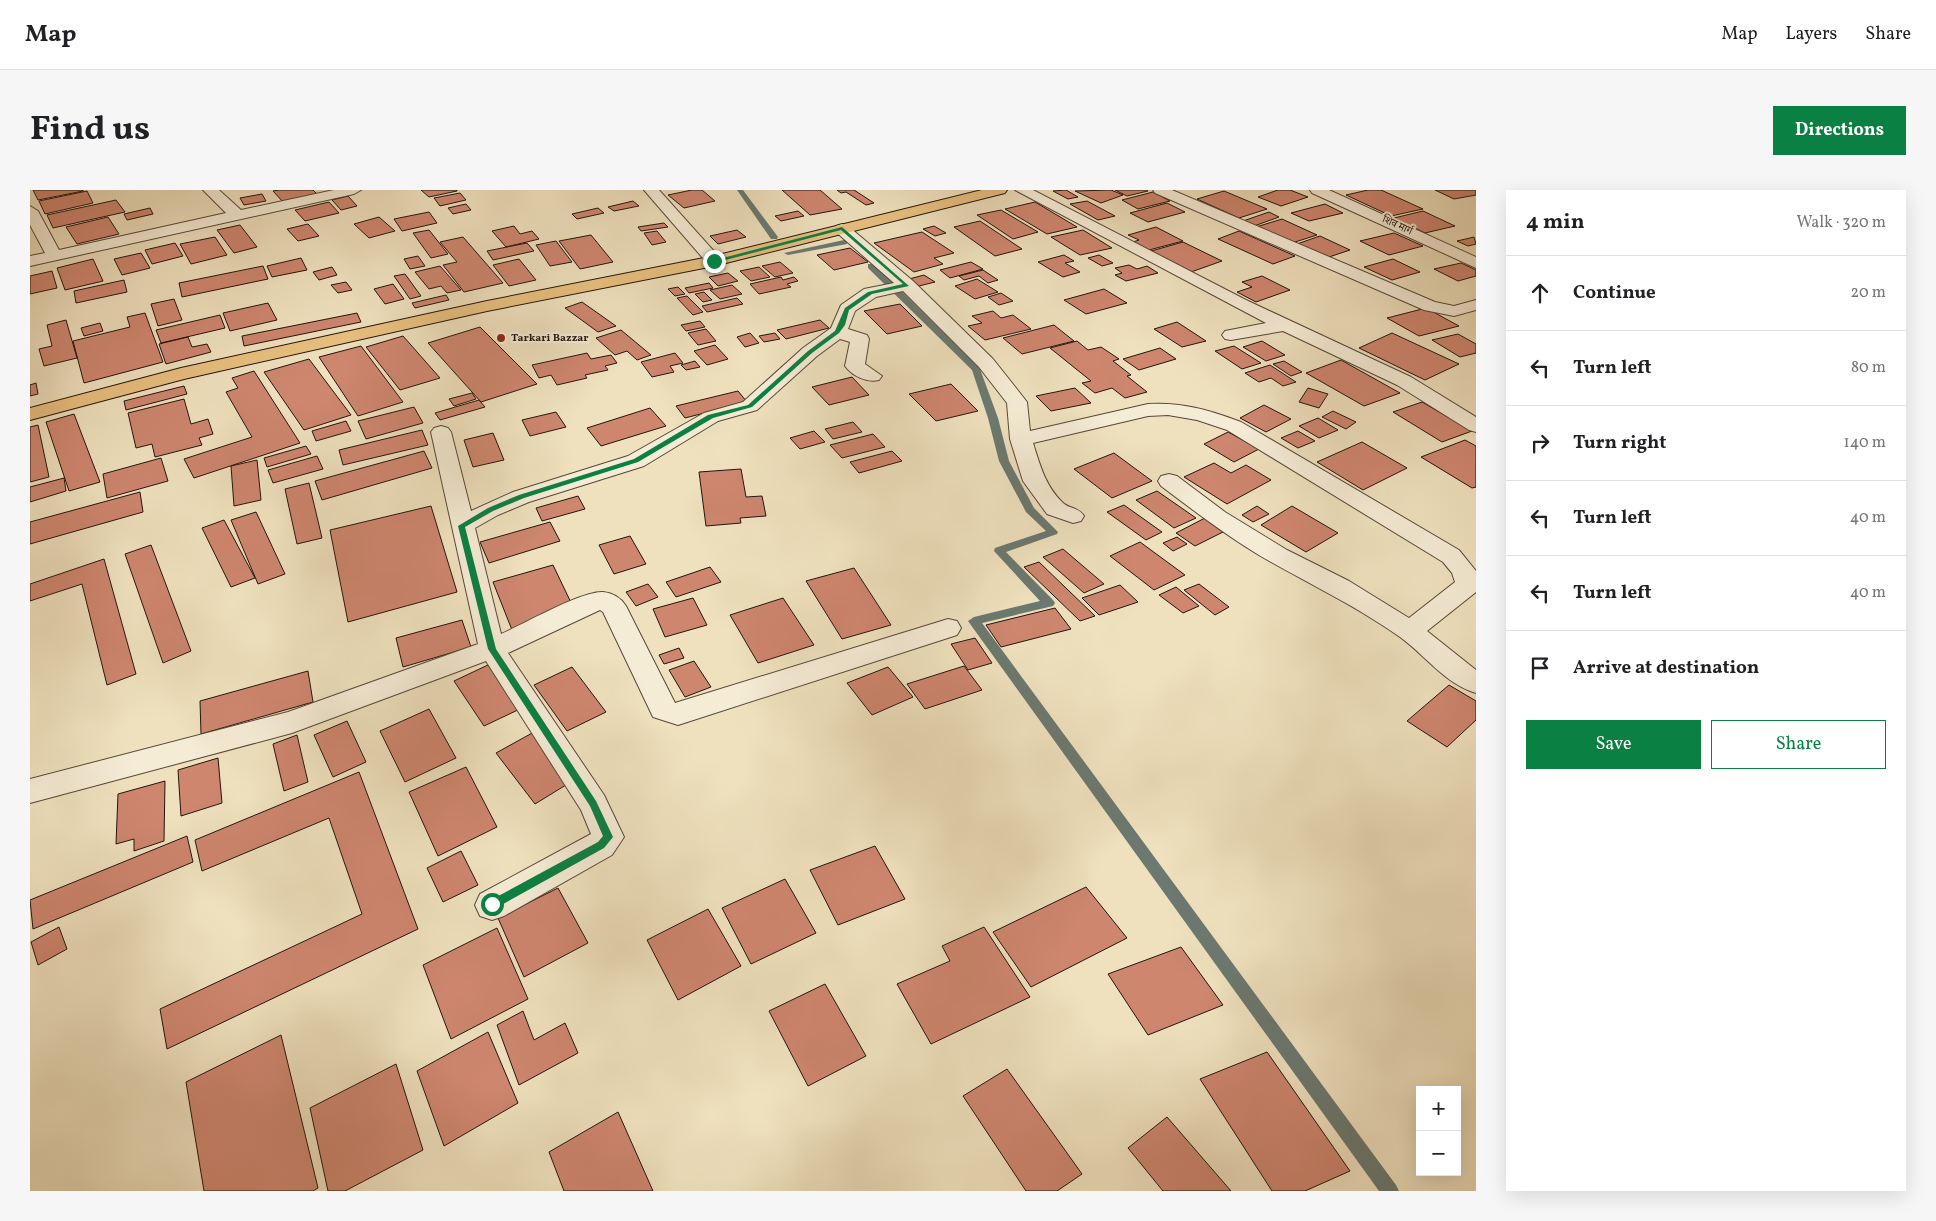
<!DOCTYPE html>
<html lang="en">
<head>
<meta charset="utf-8">
<style>
	body { margin:0; font-family:Vollkorn,"Noto Serif Devanagari",serif; background:#f6f6f6; color:#202124 }
	.controls { position:absolute; right:15px; bottom:15px; display:grid; overflow:hidden; border-radius:0px; box-shadow:0 5px 20px #0002 }
	.controls button { width:45px; height:45px; display:grid; place-items:center; padding:0; border:0; border-bottom:1px solid #e0e0e0; background:#fff; color:#202124; font:25px sans-serif }
	.stop { position:absolute; width:15px; height:15px; margin:-11px; border:4px solid #0b8043; border-radius:50%; background:#fff }
	.stop.end { background:#0b8043; border-color:#fff; box-shadow:0 1px 5px #0008 }
	.list { margin:0; padding:0; list-style:none }
	h2 { display:flex; justify-content:space-between; align-items:center; height:65px; margin:0; padding:0 20px; font-size:21px }
	h2 small { font-size:16px; font-weight:400; color:#757577 }
	.list li { display:grid; grid-template-columns:32px 1fr auto; gap:15px; align-items:center; box-sizing:border-box; height:75px; padding:0 20px; border-top:1px solid #e0e0e0 }
	.list b { display:block; font-size:19px; white-space:nowrap }
	.list em { font-size:16px; font-style:normal; color:#757577 }
	.actions { display:flex; gap:10px; padding:15px 20px }
	.actions a { flex:1; padding:11px 0; border:1px solid #0b8043; border-radius:0px; text-align:center; font-size:18px; color:#0b8043 }
	.actions .main { background:#0b8043; color:#fff }
	.icon { flex:none; width:28px; height:28px; fill:none; stroke:currentColor; stroke-width:2; stroke-linecap:round; stroke-linejoin:round }
	.map { position:relative; flex:none; width:1446px; height:1001px; overflow:hidden; border-radius:0px }
	header { display:flex; align-items:center; gap:30px; box-sizing:border-box; height:70px; padding:0 25px; background:#fff; border-bottom:1px solid #e0e0e0 }
	header strong { font-size:24px }
	nav { display:flex; gap:28px; margin-inline-start:auto; font-size:18px }
	.intro { display:flex; align-items:center; justify-content:space-between; box-sizing:border-box; height:120px; padding:0 30px }
	h1 { margin:0; font-size:35px }
	.button { padding:12px 22px; border-radius:0px; background:#0b8043; color:#fff; font-size:18px; font-weight:700 }
	main { display:flex; gap:30px; padding:0 30px }
	aside { flex:1; background:#fff; border-radius:0px; box-shadow:0 5px 20px #0002 }
	.map>svg:first-child { display:block }
	.lines { fill:none; stroke-linecap:round; stroke-linejoin:round }
	.stream { fill:#6b7970; fill-rule:evenodd }
	.building { fill:#ce866f; stroke:#24140b }
	.minor-casing { stroke:#574738; stroke-width:2 }
	.major-casing { stroke:#24140b; stroke-width:2 }
	.minor { fill:#f5ecd5; fill-rule:evenodd }
	.major { fill:#e8c07f; fill-rule:evenodd }
	.route { fill:#0b8043 }
	.poi-dot { fill:#8f2418; stroke:#f5ecd5; stroke-width:2 }
	.labels { text-anchor:middle; dominant-baseline:central; stroke-width:4; stroke-linejoin:round; paint-order:stroke }
	.far-street-label { font-size:11px; fill:#24140b; stroke:#f5ecd5 }
	.far-poi-label { font-size:11px; font-weight:bold; fill:#24140b; stroke:#f5ecd5; text-anchor:start }
</style>
</head>
<body>
<header>
<strong>Map</strong>
<nav><a>Map</a><a>Layers</a><a>Share</a></nav>
</header>
<div class="intro"><h1>Find us</h1><a class="button">Directions</a></div>
<main>
<div class="map">
<svg width="1446" height="1001" viewBox="0 0 1446 1001">
	<rect width="100%" height="100%" fill="#efe1be"/>
	<filter id="stains"><feTurbulence type="fractalNoise" baseFrequency=".004" numOctaves="4"/><feColorMatrix values="0 0 0 0 .2 0 0 0 0 .09 0 0 0 0 .02 0 0 0 .5 -.17"/></filter>
	<radialGradient id="worn" r=".72"><stop offset=".6" stop-color="#630" stop-opacity="0"/><stop offset="1" stop-color="#630" stop-opacity=".3"/></radialGradient>
	<g class="lines">
		<path class="stream" d="M707 0H713L748 47 747 49H741Z
			M814 50H817V54L758 65 754 63Z
			M838 74H844L950 179 968 228 979 271 1004 318 1028 342 1027 344 976 362 1023 410 1025 413 1023 416 952 433 1366 995 1369 1001H1349L938 431 944 427 1010 411 964 361 965 358 1016 341 996 322 969 271 958 228 942 180 838 78Z"/>
	</g>
	<path class="building" d="M3 0H53V1L8 10Z
		M249 0H283L287 4 253 12 243 1Z
		M391 0H427V1L399 7Z
		M662 0H672L685 11 654 18 638 5Z
		M752 0H790L812 19 780 25Z
		M807 0H824L844 13 836 15 816 2 811 3Z
		M1036 0 1048 7 1038 9 1023 1Z
		M1081 0 1093 5 1071 13 1045 1Z
		M1085 0H1117L1118 1 1097 6Z
		M1248 0H1260L1278 7 1251 16 1228 7Z
		M1338 0H1351L1393 19 1361 26 1316 5Z
		M1405 0H1446V5L1424 9Z
		M57 1 63 13 15 24 9 11Z
		M1194 1 1237 19 1209 28 1167 9Z
		M1123 2 1140 11 1108 19 1092 10Z
		M430 3 436 10 410 16 404 8Z
		M232 4 236 11 214 15 210 8Z
		M318 6 327 16 311 20 302 10Z
		M86 10 95 22 23 38 17 25Z
		M603 11 609 16 584 21 578 17Z
		M1057 11 1085 26 1068 30 1040 14Z
		M299 12 309 23 275 31 265 20Z
		M1005 12 1047 37 1017 44 975 19Z
		M1137 13 1155 22 1118 32 1100 23Z
		M436 14 441 20 423 24 418 18Z
		M1295 14 1313 23 1279 31 1261 23Z
		M120 18 123 24 97 30 94 24Z
		M568 18 574 23 547 29 542 24Z
		M971 20 1008 42 983 49 947 25Z
		M768 21 774 26 751 31 745 26Z
		M1393 21 1425 36 1395 43 1364 28Z
		M399 22 407 33 372 41 364 29Z
		M1239 22 1249 27 1224 36 1213 31Z
		M78 27 89 44 47 54 36 37Z
		M349 27 365 41 339 48 324 34Z
		M1252 29 1287 45 1262 53 1226 37Z
		M950 31 992 59 965 66 924 37Z
		M634 33 638 37 611 41 608 37Z
		M278 34 289 46 268 51 257 39Z
		M210 35 227 57 204 63 187 40Z
		M484 36 490 44 502 41 509 49 476 57 462 41Z
		M904 36 916 43 905 46 893 39Z
		M1126 37 1153 51 1119 60 1103 52 1109 50 1098 45Z
		M399 40 418 64 401 68 383 43Z
		M707 40 716 47 688 54 680 46Z
		M1053 40 1082 58 1050 65 1021 47Z
		M627 41 636 52 622 55 614 43Z
		M1209 41 1265 66 1243 74 1188 49Z
		M892 42 924 63 904 68 913 74 884 82 844 53Z
		M1364 43 1393 56 1359 65 1330 51Z
		M561 45 583 72 550 79 529 51Z
		M1290 46 1320 60 1296 68 1267 54Z
		M185 47 197 65 161 74 150 54Z
		M433 47 473 93 434 102 413 75 427 72 410 52Z
		M1444 47 1446 54 1438 56 1427 51Z
		M526 51 542 72 520 76 506 55Z
		M1153 52 1192 71 1161 82 1121 61Z
		M145 53 153 66 122 74 115 60Z
		M497 53 504 61 463 70 457 61Z
		M820 58 838 72 804 80 787 65Z
		M111 63 120 78 92 85 84 69Z
		M1034 65 1044 71 1035 73 1050 82 1033 87 1008 72Z
		M1069 65 1083 73 1072 76 1058 68Z
		M388 66 395 76 380 79 374 69Z
		M271 68 277 80 242 87 237 76Z
		M63 69 73 91 35 100 27 78Z
		M489 69 506 90 479 96 463 75Z
		M1363 69 1390 82 1362 90 1334 77Z
		M750 72 763 83 745 87 732 76Z
		M941 72 953 79 920 88 910 80Z
		M1431 73 1446 80V86L1428 91 1404 79Z
		M1099 75 1107 79 1117 76 1128 83 1096 91 1085 85 1092 83 1085 78Z
		M233 76 238 89 152 107 149 93Z
		M410 76 431 100 417 103 411 96 399 99 385 82Z
		M302 77 307 85 289 90 283 82Z
		M729 77 740 87 721 91 710 81Z
		M953 80 968 90 958 93 949 86 934 90 929 86Z
		M22 81 27 98 0 104V86Z
		M698 83 708 91 688 96 679 87Z
		M375 84 391 106 380 109 364 86Z
		M894 85 905 92 889 96 879 89Z
		M1232 86 1260 100 1226 112 1207 102 1222 97 1212 92Z
		M751 87 753 90 764 87 768 91 757 94 761 97 729 104 720 94Z
		M947 89 968 102 945 109 925 96Z
		M94 90 97 102 46 113 44 101Z
		M316 92 322 100 308 103 301 95Z
		M679 93 683 98 659 103 655 98Z
		M363 94 374 109 355 114 344 99Z
		M702 95 712 104 690 109 680 100Z
		M648 97 655 104 645 106 638 99Z
		M1074 99 1097 113 1056 124 1034 110Z
		M674 102 682 110 673 112 665 104Z
		M971 103 983 111 969 115 958 107Z
		M416 105 419 110 385 118 382 113Z
		M657 106 673 122 663 125 647 108Z
		M707 108 713 114 677 122 672 116Z
		M144 109 152 130 128 136 121 114Z
		M552 112 586 136 568 142 535 118Z
		M238 113 247 130 200 141 193 123Z
		M870 114 892 136 857 144 834 121Z
		M1396 118 1429 136 1389 146 1357 128Z
		M963 121 971 128 983 125 1001 139 955 150 938 136 952 133 942 126Z
		M115 123 133 172 54 193 43 151 100 137 97 127Z
		M327 123 331 132 214 156 212 146Z
		M190 125 195 138 131 153 126 140Z
		M36 130 47 168 14 176 9 159 22 156 17 135Z
		M790 130 799 138 756 149 747 140Z
		M670 131 675 137 656 141 651 135Z
		M1147 132 1176 151 1152 157 1124 139Z
		M70 133 73 141 54 146 51 138Z
		M1024 135 1044 151 992 164 973 148Z
		M450 137 507 194 451 212 398 153Z
		M676 139 686 151 668 155 658 143Z
		M591 140 621 165 607 170 597 161 585 165 566 148Z
		M720 143 729 153 715 157 707 147Z
		M745 143 750 149 734 152 729 146Z
		M1362 143 1429 174 1395 190 1329 158Z
		M1428 144 1446 154V163L1430 167 1402 150Z
		M373 146 410 188 370 200 336 157Z
		M158 147 162 157 177 154 181 162 136 174 129 154Z
		M1047 151 1058 160 1071 157 1089 169 1083 171 1101 185 1097 186 1117 202 1095 208 1082 198 1065 203 1052 193 1061 191 1020 158Z
		M1232 151 1255 165 1236 171 1213 157Z
		M685 155 698 169 677 175 664 161Z
		M331 156 373 212 328 226 289 167Z
		M1204 156 1231 173 1212 179 1185 161Z
		M1130 158 1146 169 1109 180 1093 169Z
		M557 163 561 169 581 165 587 173 575 176 578 180 555 185 557 188 527 195 521 185 509 188 502 175Z
		M645 163 653 173 640 176 644 182 622 187 611 172Z
		M279 169 321 225 274 240 234 182Z
		M1311 170 1370 203 1334 216 1276 183Z
		M665 171 670 177 656 180 651 175Z
		M1254 171 1272 182 1261 186 1243 174Z
		M1240 175 1266 192 1253 196 1241 188 1229 192 1215 183Z
		M224 181 270 253 164 288 154 269 222 247 196 202 208 198 202 188Z
		M822 187 839 205 799 215 782 197Z
		M6 193 8 204 0 206V195Z
		M921 194 948 221 906 231 879 204Z
		M154 196 157 204 96 220 94 211Z
		M1045 198 1061 213 1021 221 1006 206Z
		M1278 198 1298 204 1289 218 1269 212Z
		M708 201 717 212 655 228 646 216Z
		M442 203 446 209 424 216 419 209Z
		M154 209 161 234 178 229 183 244 169 248 172 255 125 267 122 254 106 258 98 223Z
		M449 210 455 217 410 230 405 223Z
		M1392 212 1442 241 1412 252 1363 222Z
		M1234 215 1261 229 1236 242 1210 228Z
		M384 217 393 233 336 249 328 231Z
		M620 218 636 236 571 256 557 238Z
		M1303 221 1326 232 1316 239 1292 227Z
		M526 222 536 237 500 246 492 230Z
		M44 224 70 292 39 301 16 232Z
		M1288 228 1308 240 1289 248 1269 236Z
		M316 231 321 241 286 251 282 241Z
		M823 232 832 242 803 249 795 239Z
		M8 235 19 287 0 292V237Z
		M392 240 398 255 313 275 309 260Z
		M784 241 795 252 770 259 760 248Z
		M1268 241 1285 251 1268 258 1251 248Z
		M1198 242 1229 259 1204 272 1174 254Z
		M463 243 474 270 443 277 434 250Z
		M843 244 855 257 812 268 800 255Z
		M1435 250 1446 256V297L1442 298 1391 267Z
		M1332 252 1377 278 1333 300 1287 272Z
		M276 256 281 264 237 277 234 268Z
		M394 261 402 278 292 310 285 291Z
		M862 261 872 271 829 283 820 272Z
		M1084 263 1122 291 1082 308 1044 279Z
		M287 266 293 279 243 293 238 280Z
		M131 268 138 291 77 308 73 284Z
		M227 270 231 310 204 316 201 276Z
		M1184 273 1201 283 1216 275 1241 290 1197 314 1154 287Z
		M711 279 716 307 732 306 736 326 710 328 711 333 676 336 669 282Z
		M34 288 36 301 0 312V297Z
		M279 293 292 348 267 354 255 299Z
		M1127 301 1166 328 1144 338 1106 310Z
		M110 302 113 322 0 354V332Z
		M548 306 555 319 512 331 506 318Z
		M1094 315 1132 342 1116 350 1077 322Z
		M401 316 427 402 318 432 300 340Z
		M1227 316 1239 324 1223 332 1212 325Z
		M1262 316 1308 343 1276 362 1231 335Z
		M226 322 255 384 228 394 201 330Z
		M1175 328 1195 341 1165 356 1146 343Z
		M194 330 225 388 201 397 172 338Z
		M520 332 530 351 459 373 450 352Z
		M600 346 616 374 584 384 569 355Z
		M1147 347 1157 354 1143 361 1133 353Z
		M1110 352 1155 385 1124 400 1080 366Z
		M121 355 161 461 133 473 95 364Z
		M1033 359 1074 394 1054 403 1013 367Z
		M74 369 106 484 77 495 52 394 0 411V394Z
		M1009 372 1065 426 1050 431 994 377Z
		M523 375 545 421 482 440 463 392Z
		M680 377 691 392 646 407 636 392Z
		M824 378 861 435 812 449 776 391Z
		M618 394 628 407 606 416 596 402Z
		M1169 394 1199 417 1185 425 1154 400Z
		M1090 395 1108 412 1069 425 1052 408Z
		M1146 397 1169 416 1153 423 1129 405Z
		M663 408 677 435 635 447 623 419Z
		M753 408 784 455 728 473 700 425Z
		M1025 418 1041 439 971 457 956 435Z
		M432 430 441 457 373 477 366 448Z
		M945 448 962 473 938 480 921 454Z
		M649 458 654 468 634 474 629 465Z
		M664 471 681 497 655 507 639 480Z
		M460 474 492 518 454 536 424 491Z
		M934 476 952 500 895 519 877 494Z
		M542 477 576 522 537 541 504 495Z
		M858 477 883 507 842 525 817 493Z
		M278 481 283 512 171 544 170 511Z
		M1419 495 1446 511V530L1417 557 1377 531Z
		M399 519 426 568 375 592 350 541Z
		M317 531 336 572 303 587 284 545Z
		M504 542 544 590 505 614 466 563Z
		M267 545 278 592 254 601 243 554Z
		M188 568 192 613 151 626 148 580Z
		M436 577 467 637 408 666 379 602Z
		M329 582 388 739 137 859 130 819 332 724 299 628 172 681 165 650Z
		M135 591 134 651 104 661V649L86 654 88 604Z
		M157 646 163 672 3 739 0 710Z
		M845 656 875 709 808 735 780 680Z
		M431 661 448 695 413 712 397 678Z
		M755 689 786 743 721 774 692 718Z
		M1056 697 1097 748 1001 797 963 742Z
		M528 698 558 753 494 787 468 728Z
		M678 719 711 776 648 810 617 750Z
		M29 737 37 759 8 775 1 752Z
		M954 737 1000 807 901 854 867 794 920 771 912 756Z
		M467 738 498 809 421 849 393 775Z
		M1151 757 1193 815 1118 845 1078 784Z
		M795 794 836 866 778 896 739 821Z
		M493 821 504 850 535 833 548 863 489 895 467 835Z
		M458 842 488 913 414 956 387 881Z
		M251 845 288 998 283 1001H174L156 892Z
		M1237 862 1320 981 1275 1001H1242L1170 889Z
		M366 874 393 960 315 1001H298L280 918Z
		M977 879 1052 984 1027 1001H996L933 906Z
		M588 922 623 1001H534L519 962Z
		M1137 927 1201 1001H1133L1098 958Z"/>
	<g class="lines">
		<g class="minor-casing">
			<path id="minor" d="M173 0H189L211 20 304 0H331L324 4 0 76V66L15 63 0 35V16L8 21 29 60 196 23Z
				M614 0H629L690 68 692 71 690 74H678Z
				M985 0H1003L1216 110 1381 187 1446 227V242L1439 240 1367 195 1253 141 1201 150 1195 149 1192 145 1195 141 1236 133Z
				M1123 0H1142L1405 112 1424 116 1446 110V120L1424 126 1394 120 1125 3Z
				M1280 0H1299L1446 67V78L1282 3Z
				M812 34 818 36 883 91 963 169 997 212 1000 241 1118 214C1151 212 1180 220 1211 232L1429 360 1446 381V402L1397 441 1446 480V503C1415 494 1395 465 1370 447 1329 418 1284 396 1241 372 1202 350 1167 323 1131 296L1128 291 1131 286 1139 284 1147 286 1195 322 1257 360 1319 391 1379 428 1425 392 1422 383 1413 372 1197 240 1167 230 1138 225 1118 226 1003 253C1010 275 1015 295 1032 312 1038 319 1049 317 1054 326L1051 331 1043 333 1017 324 993 291 980 249 977 213 949 177 873 101 846 107 825 121 818 139 837 145 839 149 835 174 852 186 849 190C837 193 822 186 815 176L820 152 810 149 787 166 727 220 688 231 614 276 499 312 468 325 445 338 471 444C494 434 551 401 573 402 583 403 591 408 596 416L645 513 918 429 927 431 931 438 927 445 648 535 623 527 573 422 570 420 478 463 574 605 594 647 582 665 474 726 462 730 450 726 445 715 450 704 561 644 551 620 456 471 262 543 0 613V589L258 522 448 454 401 242 404 238 411 236 418 238 421 242 441 321 483 302 598 266 674 223 713 212 773 158 801 138 811 115 834 99 864 93 806 42 804 39 806 36Z"/>
		</g>
		<g class="major-casing">
			<path id="major" d="M952 0H977L975 3 684 76 457 121 154 189 0 230V218L151 178 457 111 684 66Z"/>
		</g>
		<use href="#minor" class="minor"/>
		<use href="#major" class="major"/>
	</g>
	<path class="route" d="M812 37 879 96 842 104 819 120 815 135 809 143 782 163 722 217 683 228 608 272 494 308 463 321 435 337 466 459 566 611 583 647 574 658 466 718H459V711L568 652 573 646 560 616 458 459 428 336 458 318 489 305 604 269 678 225 718 215 778 161 805 141 815 118 838 102 873 94 811 40 684 73 681 71Z"/>
	<circle class="poi-dot" cx="471" cy="148" r="5"/>
	<g class="labels">
		<g class="far-street-label">
			<text transform="translate(1367 36) rotate(25)">शिव मार्ग</text>
		</g>
		<g class="far-poi-label">
			<text x="481" y="148">Tarkari Bazzar</text>
		</g>
	</g>
	<rect width="100%" height="100%" filter="url(#stains)"/>
	<rect width="100%" height="100%" fill="url(#worn)"/>
</svg>
<div class="controls">
<button>+</button>
<button>−</button>
</div>
<div class="stop" style="left:462px;top:714px"></div>
<div class="stop end" style="left:684px;top:71px"></div>
</div>
<aside>
<h2>4 min<small>Walk · 320 m</small></h2>
<ul class="list">
<li><svg class="icon" aria-label="ahead" viewBox="0 0 24 24"><path d="M12 20V5M6 11l6-6 6 6"/></svg><div><b>Continue</b></div><em>20 m</em></li>
<li><svg class="icon" aria-label="left" viewBox="0 0 24 24"><path d="M17 20v-9H6M10 6l-5 5 5 5"/></svg><div><b>Turn left</b></div><em>80 m</em></li>
<li><svg class="icon" aria-label="right" viewBox="0 0 24 24"><path d="M7 20v-9h11M14 6l5 5-5 5"/></svg><div><b>Turn right</b></div><em>140 m</em></li>
<li><svg class="icon" aria-label="left" viewBox="0 0 24 24"><path d="M17 20v-9H6M10 6l-5 5 5 5"/></svg><div><b>Turn left</b></div><em>40 m</em></li>
<li><svg class="icon" aria-label="left" viewBox="0 0 24 24"><path d="M17 20v-9H6M10 6l-5 5 5 5"/></svg><div><b>Turn left</b></div><em>40 m</em></li>
<li><svg class="icon" aria-label="arrive" viewBox="0 0 24 24"><path d="M6 21V4h12l-3 4 3 4H6"/></svg><div><b>Arrive at destination</b></div></li>
</ul>
<div class="actions"><a class="main">Save</a><a>Share</a></div>
</aside>
</main>
</body>
</html>
